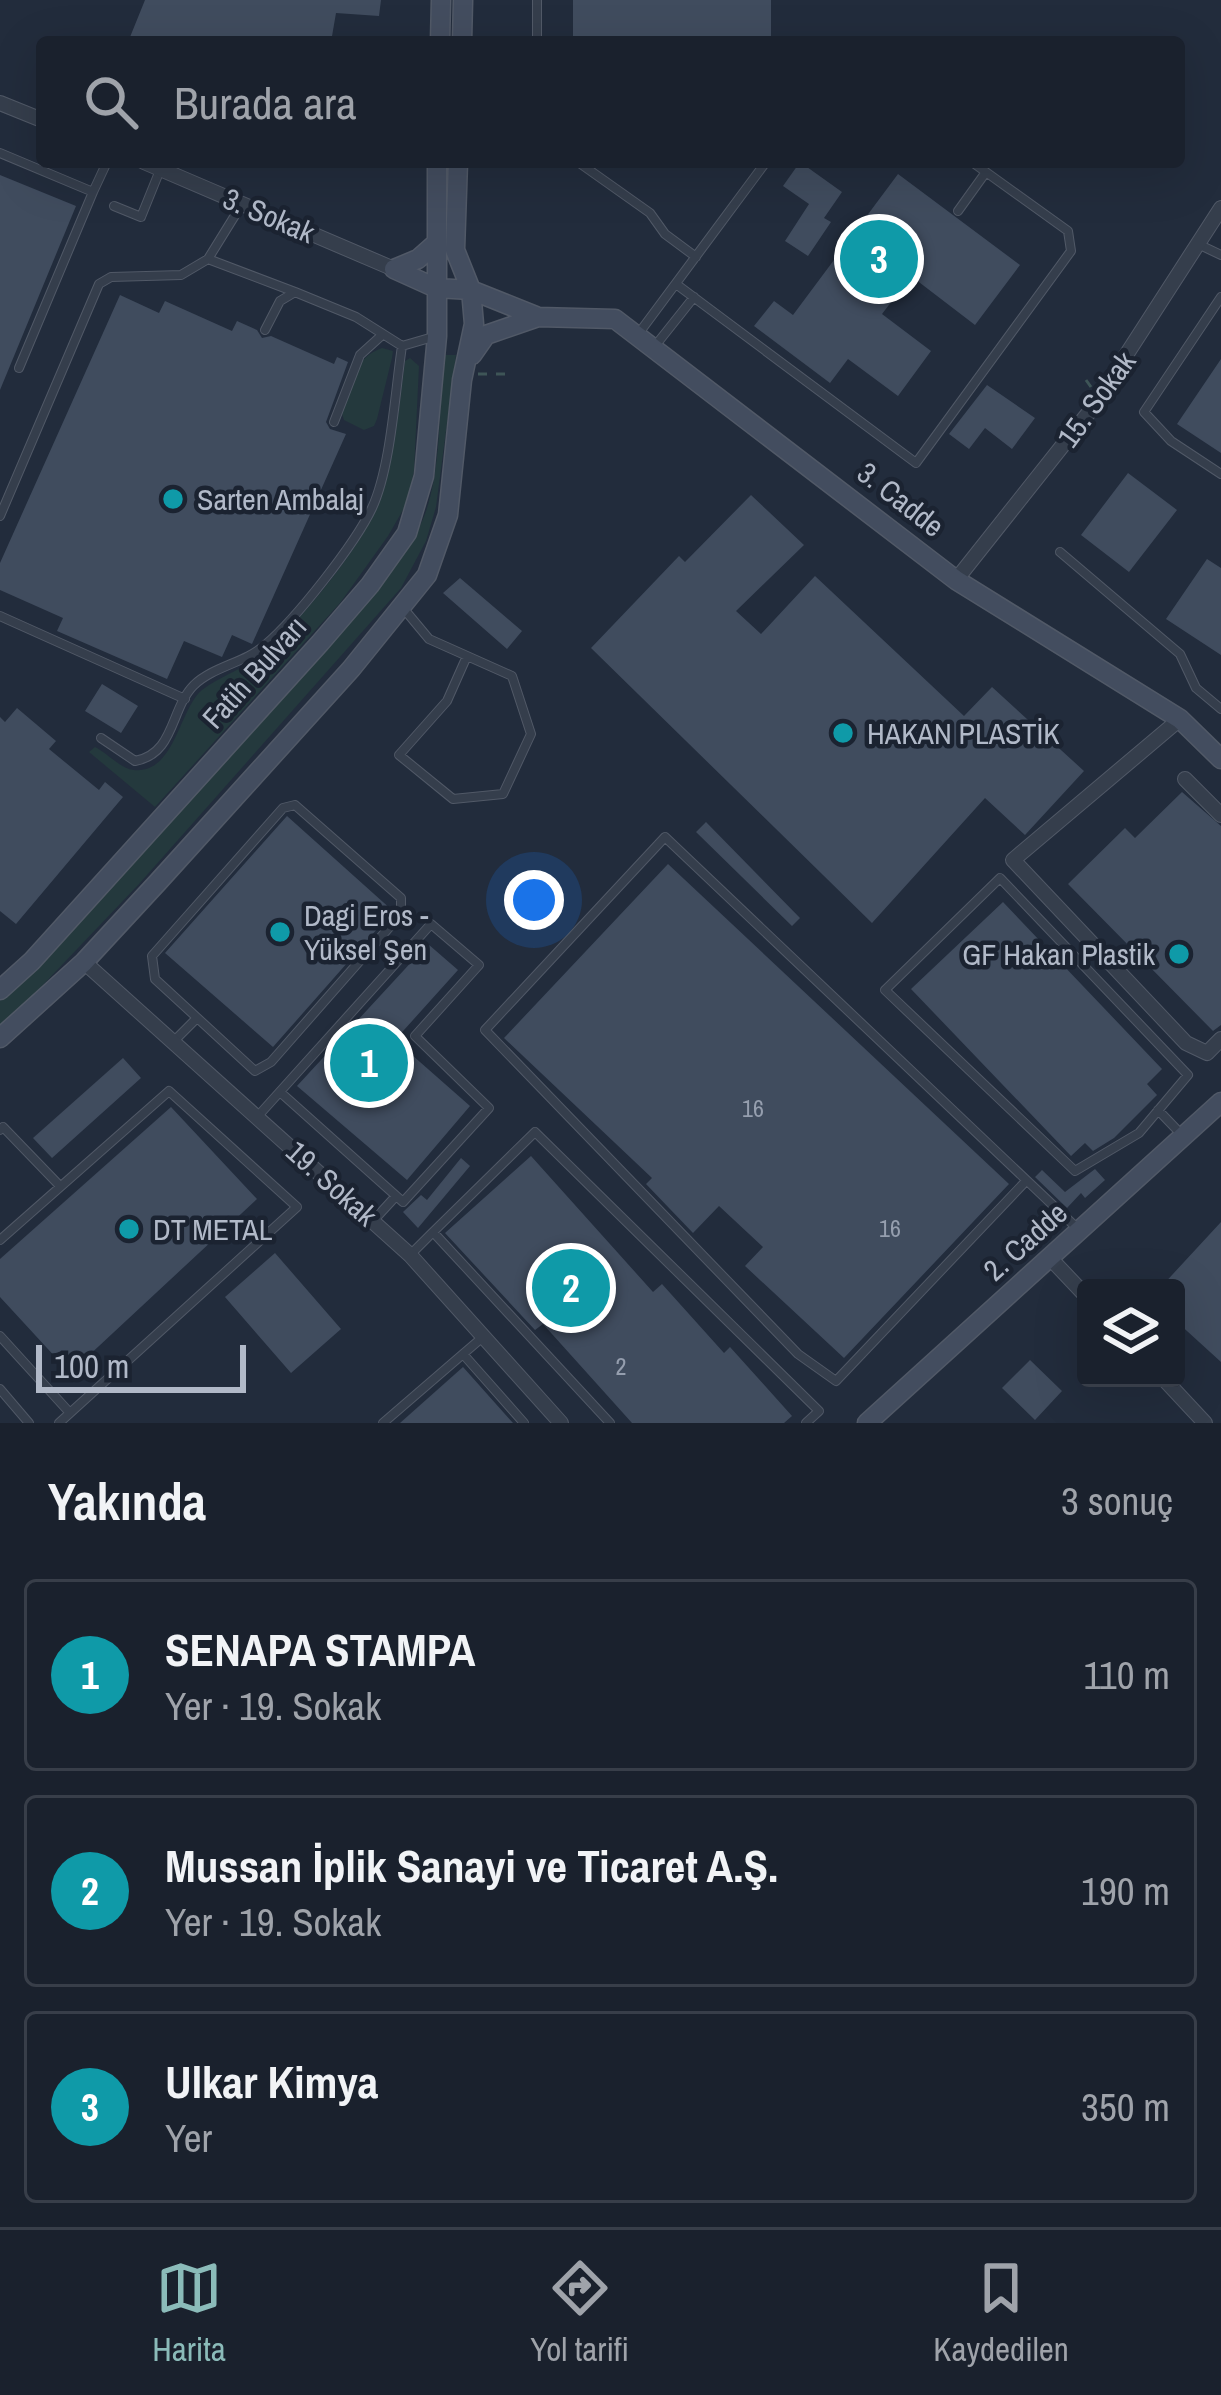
<!DOCTYPE html>
<html lang="tr">
<head>
<meta charset="utf-8">
<style>
	body { margin:0; font-family:"Archivo Narrow",sans-serif; background:#232935; color:#f1f3f6 }
	.controls { position:absolute; right:36px; bottom:36px; display:grid; overflow:hidden; border-radius:12px; box-shadow:0 12px 48px #0002 }
	.controls button { width:108px; height:108px; display:grid; place-items:center; padding:0; border:0; border-bottom:3px solid #383e49; background:#1a212d; color:#f1f3f6; font:60px sans-serif }
	.scale { position:absolute; left:36px; bottom:30px; width:210px; box-sizing:border-box; padding-left:12px; border:6px solid #b1b9c8; border-top:0; font-size:33px; line-height:42px; white-space:nowrap; color:#b1b9c8; -webkit-text-stroke:9px #1b2331; paint-order:stroke }
	.you { position:absolute; left:534px; top:900px; width:42px; height:42px; margin:-30px; border:9px solid #fff; border-radius:50%; background:#1a73e8; box-shadow:0 0 0 18px #1a73e833 }
	.badge { display:grid; place-items:center; width:78px; height:78px; border-radius:50%; background:#8bbbb9; color:#fff; font-size:39px; font-weight:700 }
	.pin { position:absolute; translate:-50% -50%; border:6px solid #fff; box-shadow:0 3px 12px #0006 }
	.list { margin:0; padding:0; list-style:none }
	h2 { display:flex; justify-content:space-between; align-items:center; height:156px; margin:0; padding:0 48px; font-size:51px }
	h2 small { font-size:39px; font-weight:400; color:#9fa3aa }
	.list li { display:grid; grid-template-columns:78px 1fr auto; gap:36px; align-items:center; box-sizing:border-box; height:192px; margin:0 24px 24px; padding:0 24px; border:3px solid #383e49; border-radius:12px }
	.list b { display:block; font-size:45px; white-space:nowrap }
	.list p { margin:0; font-size:39px; white-space:nowrap; color:#9fa3aa }
	.list em { font-size:39px; font-style:normal; color:#9fa3aa }
	.icon { flex:none; width:66px; height:66px; fill:none; stroke:currentColor; stroke-width:2; stroke-linecap:round; stroke-linejoin:round }
	.map { position:relative; flex:none; width:1221px; height:1423px; overflow:hidden }
	.search { position:absolute; background:#1a212d; box-shadow:0 12px 48px #0002; left:36px; right:36px; top:36px; height:132px; display:flex; align-items:center; gap:30px; box-sizing:border-box; padding:0 42px; border-radius:12px; color:#9fa3aa; font-size:45px }
	.sheet { height:804px; background:#1a212d }
	nav { display:flex; justify-content:space-around; align-items:center; box-sizing:border-box; height:168px; border-top:3px solid #383e49; background:#1a212d; font-size:33px; color:#9fa3aa }
	nav a { display:grid; justify-items:center; gap:6px }
	nav .on { color:#8bbbb9 }
	.map>svg:first-child { display:block }
	.green { fill:#24393d }
	.building { fill:#404c5e }
	.lines { fill:none; stroke-linecap:round; stroke-linejoin:round }
	.lane-casing { stroke:#515967; stroke-width:10 }
	.street-casing { stroke:#515967; stroke-width:16 }
	.secondary-casing { stroke:#515967; stroke-width:21 }
	.path { stroke:#3e5557; stroke-width:3; stroke-dasharray:9 9; stroke-linecap:butt }
	.lane { stroke:#353e4c; stroke-width:8 }
	.street { stroke:#353e4c; stroke-width:14 }
	.secondary { stroke:#434d5f; stroke-width:18 }
	.culture-dot { fill:#0f9aa8; stroke:#1b2331; stroke-width:4.5 }
	.labels { text-anchor:middle; dominant-baseline:central; stroke-width:9; stroke-linejoin:round; paint-order:stroke }
	.number-label { font-size:24px; fill:#959eae }
	.street-label { font-size:30px; fill:#b1b9c8; stroke:#1b2331 }
	.poi-label { font-size:30px; fill:#b1b9c8; stroke:#1b2331; text-anchor:start }
</style>
</head>
<body>
<div class="map">
<svg width="1221" height="1423" viewBox="0 0 1221 1423">
	<rect width="100%" height="100%" fill="#222c3c"/>
	<path class="green" d="M382 348 393 351 392 358 377 419 374 426 364 430 344 420 340 408C350 384 355 357 382 348Z
		M440 355H456L436 507 426 541 401 588 139 884 0 1030V999L368 600C389 573 413 546 425 514 441 471 441 400 440 355Z
		M410 358 419 366 414 471 407 503 388 536 340 603 155 807 89 752 95 747C107 753 121 769 134 770 175 774 179 709 202 690 219 677 241 670 258 657 295 629 361 548 377 506 394 462 399 407 405 361Z"/>
	<path class="building" d="M145 0H381L379 16 336 13 331 42H128Z
		M573 0H771V42H573Z
		M800 162 842 192 824 218 831 222 808 256 785 241 809 204 783 186Z
		M898 174 1020 265 975 325 911 276 882 314 931 351 898 396 848 359 830 383 754 326 774 301 793 315Z
		M0 175 76 206 0 390Z
		M120 295 159 313 165 301 232 331 237 321 257 330 262 338 271 336 334 364 337 357 348 362 326 422 330 429 346 434 252 644 232 635 222 657 184 641 167 679 57 631 63 618 0 590V563Z
		M1221 359V453L1177 424Z
		M987 385 1035 418 1012 449 985 428 969 449 949 434Z
		M1128 473 1177 510 1129 572 1081 535Z
		M751 495 804 545 736 611 761 634 815 576 964 716 992 687 1084 771 1025 835 985 798 872 923 591 648 679 556 685 562Z
		M1207 559 1221 568V655L1166 619Z
		M460 578 522 631 507 649 443 593Z
		M102 684 138 706 121 733 85 711Z
		M17 708 56 741 49 749 99 790 105 782 123 797 16 924 0 911V717L5 722Z
		M1182 792 1221 826V1025L1213 1031 1068 884 1125 828 1135 838Z
		M287 816 393 911 273 1047 165 953Z
		M706 822 800 918 792 926 696 832Z
		M668 864 1009 1184 844 1358 745 1266 763 1247 719 1206 693 1233 646 1184 652 1178 504 1038Z
		M1003 902 1162 1069 1147 1084 1157 1095 1114 1138 1093 1151 1085 1143 1071 1156 911 989Z
		M428 944 458 970 395 1040 470 1106 407 1180 297 1086Z
		M123 1058 141 1078 52 1158 33 1138Z
		M171 1107 257 1199 70 1373 0 1297V1259Z
		M531 1156 653 1292 662 1284 724 1353 730 1347 792 1416 784 1423H632L543 1324 535 1330 445 1233Z
		M461 1158 470 1166 418 1228 403 1212 421 1195 427 1200Z
		M1095 1169 1105 1180 1085 1198 1081 1193 1067 1208 1035 1177 1042 1170 1065 1192Z
		M1221 1222V1362L1176 1321V1288H1160Z
		M275 1253 341 1329 291 1373 225 1297Z
		M1030 1360 1062 1391 1035 1420 1002 1388Z
		M463 1367 513 1423H400Z"/>
	<g class="lines">
		<g class="lane-casing">
			<path id="lane" d="M537 42V0
				M0 153 93 192 19 368
				M578 162 650 213 665 234 696 257
				M93 192 107 162
				M114 206 141 217 160 170
				M958 211 986 172
				M1200 245 1221 255
				M208 259 242 204
				M676 284 916 463 1071 251 1068 231 972 162
				M1221 297 1144 412 1171 441 1221 474
				M265 330 280 301 295 292 356 317 402 346 433 337
				M639 333 766 162
				M655 346 694 297
				M334 422 360 355 381 336
				M0 516 99 284 111 277 181 275 208 259 295 292
				M1060 552 1180 654 1196 688 1221 709
				M404 609 429 639 512 676 531 734 503 794 453 799 399 755 447 701 467 656
				M0 616 185 699
				M101 738 135 761C175 754 170 709 194 685 214 666 245 663 265 645 296 619 355 544 372 508 391 467 395 392 402 346
				M295 805 401 898V914L271 1062 255 1071 155 979 152 956 283 808Z
				M1000 878 1188 1075 1139 1133 1075 1171 885 990Z
				M175 1040 197 1018
				M1158 1110 1182 1135
				M258 1116 431 924 479 965 415 1036 489 1108 403 1202 280 1092
				M0 1130 3 1127 60 1186
				M1026 1181 836 1381 798 1354 485 1030 665 837 1078 1229
				M373 1221 396 1196
				M0 1240 169 1091 297 1207 70 1413
				M411 1254 433 1232
				M0 1336 70 1413 59 1423
				M463 1354 484 1336
				M0 1389 29 1423
				M383 1423 463 1354 524 1423
				M610 1423 433 1232 535 1132 819 1411 806 1423"/>
		</g>
		<g class="street-casing">
			<path id="street" d="M0 103 42 120
				M144 162 394 269
				M956 580 1090 411 1221 208
				M1180 719 1013 860 1186 1043 1207 1053 1221 1039
				M1185 779 1221 815
				M84 962 410 1255 561 1423
				M1051 1259 1086 1296
				M1163 1378 1205 1423"/>
		</g>
		<g class="secondary-casing">
			<path id="secondary" d="M440 42 441 0
				M462 42 463 0
				M394 269 436 288 471 290 536 316
				M394 269 418 259 435 244
				M472 355 486 335 538 317 615 319 956 580 1180 719 1221 759
				M0 990 32 961 320 643 370 585 407 533 424 476 437 336V162
				M0 1038 84 962 158 882 351 669 427 575 448 515 462 380 474 324 471 290 455 250 458 162
				M867 1423 1221 1102"/>
		</g>
		<path class="path" d="M478 374H506
			M1086 380 1091 387"/>
		<use href="#lane" class="lane"/>
		<use href="#street" class="street"/>
		<use href="#secondary" class="secondary"/>
	</g>
	<g class="culture-dot">
		<circle cx="173" cy="499" r="12"/>
		<circle cx="843" cy="733" r="12"/>
		<circle cx="280" cy="932" r="12"/>
		<circle cx="1179" cy="954" r="12"/>
		<circle cx="129" cy="1229" r="12"/>
	</g>
	<g class="labels">
		<g class="number-label">
			<text x="753" y="1108">16</text>
			<text x="890" y="1228">16</text>
			<text x="621" y="1366">2</text>
		</g>
		<g class="street-label">
			<text transform="translate(269 215) rotate(23)">3. Sokak</text>
			<text transform="translate(1096 399) rotate(-54)">15. Sokak</text>
			<text transform="translate(901 499) rotate(38)">3. Cadde</text>
			<text transform="translate(254 672) rotate(-48)">Fatih Bulvarı</text>
			<text transform="translate(332 1183) rotate(42)">19. Sokak</text>
			<text transform="translate(1025 1241) rotate(-42)">2. Cadde</text>
		</g>
		<g class="poi-label">
			<text x="197" y="499">Sarten Ambalaj</text>
			<text x="867" y="733">HAKAN PLASTİK</text>
			<text x="304" y="915">Dagi Eros -<tspan x="304" dy="34">Yüksel Şen</tspan></text>
			<text x="1155" y="954" text-anchor="end">GF Hakan Plastik</text>
			<text x="153" y="1229">DT METAL</text>
		</g>
	</g>
</svg>
<div class="controls">
<button><svg class="icon" aria-label="layers" viewBox="0 0 24 24"><path d="M12 4l9 5-9 5-9-5zM3 14l9 5 9-5"/></svg></button>
</div>
<div class="scale">100 m</div>
<div class="you"></div>
<div class="pin badge" style="left:369px;top:1063px;background:#0f9aa8">1</div>
<div class="pin badge" style="left:571px;top:1288px;background:#0f9aa8">2</div>
<div class="pin badge" style="left:879px;top:259px;background:#0f9aa8">3</div>
<div class="search"><svg class="icon" aria-label="search" viewBox="0 0 24 24"><circle cx="10" cy="10" r="6"/><path d="M15 15l6 6"/></svg>Burada ara</div>
</div>
<section class="sheet">
<h2>Yakında<small>3 sonuç</small></h2>
<ul class="list">
<li><span class="badge" style="background:#0f9aa8">1</span><div><b>SENAPA STAMPA</b><p>Yer · 19. Sokak</p></div><em>110 m</em></li>
<li><span class="badge" style="background:#0f9aa8">2</span><div><b>Mussan İplik Sanayi ve Ticaret A.Ş.</b><p>Yer · 19. Sokak</p></div><em>190 m</em></li>
<li><span class="badge" style="background:#0f9aa8">3</span><div><b>Ulkar Kimya</b><p>Yer</p></div><em>350 m</em></li>
</ul>
</section>
<nav>
<a class="on"><svg class="icon" aria-label="map" viewBox="0 0 24 24"><path d="M3 6l6-2 6 2 6-2v14l-6 2-6-2-6 2zM9 4v14M15 6v14"/></svg>Harita</a>
<a><svg class="icon" aria-label="directions" viewBox="0 0 24 24"><path d="M12 3l9 9-9 9-9-9zM9 14v-3h6M13 9l2 2-2 2"/></svg>Yol tarifi</a>
<a><svg class="icon" aria-label="saved" viewBox="0 0 24 24"><path d="M7 4h10v16l-5-4-5 4z"/></svg>Kaydedilen</a>
</nav>
</body>
</html>
